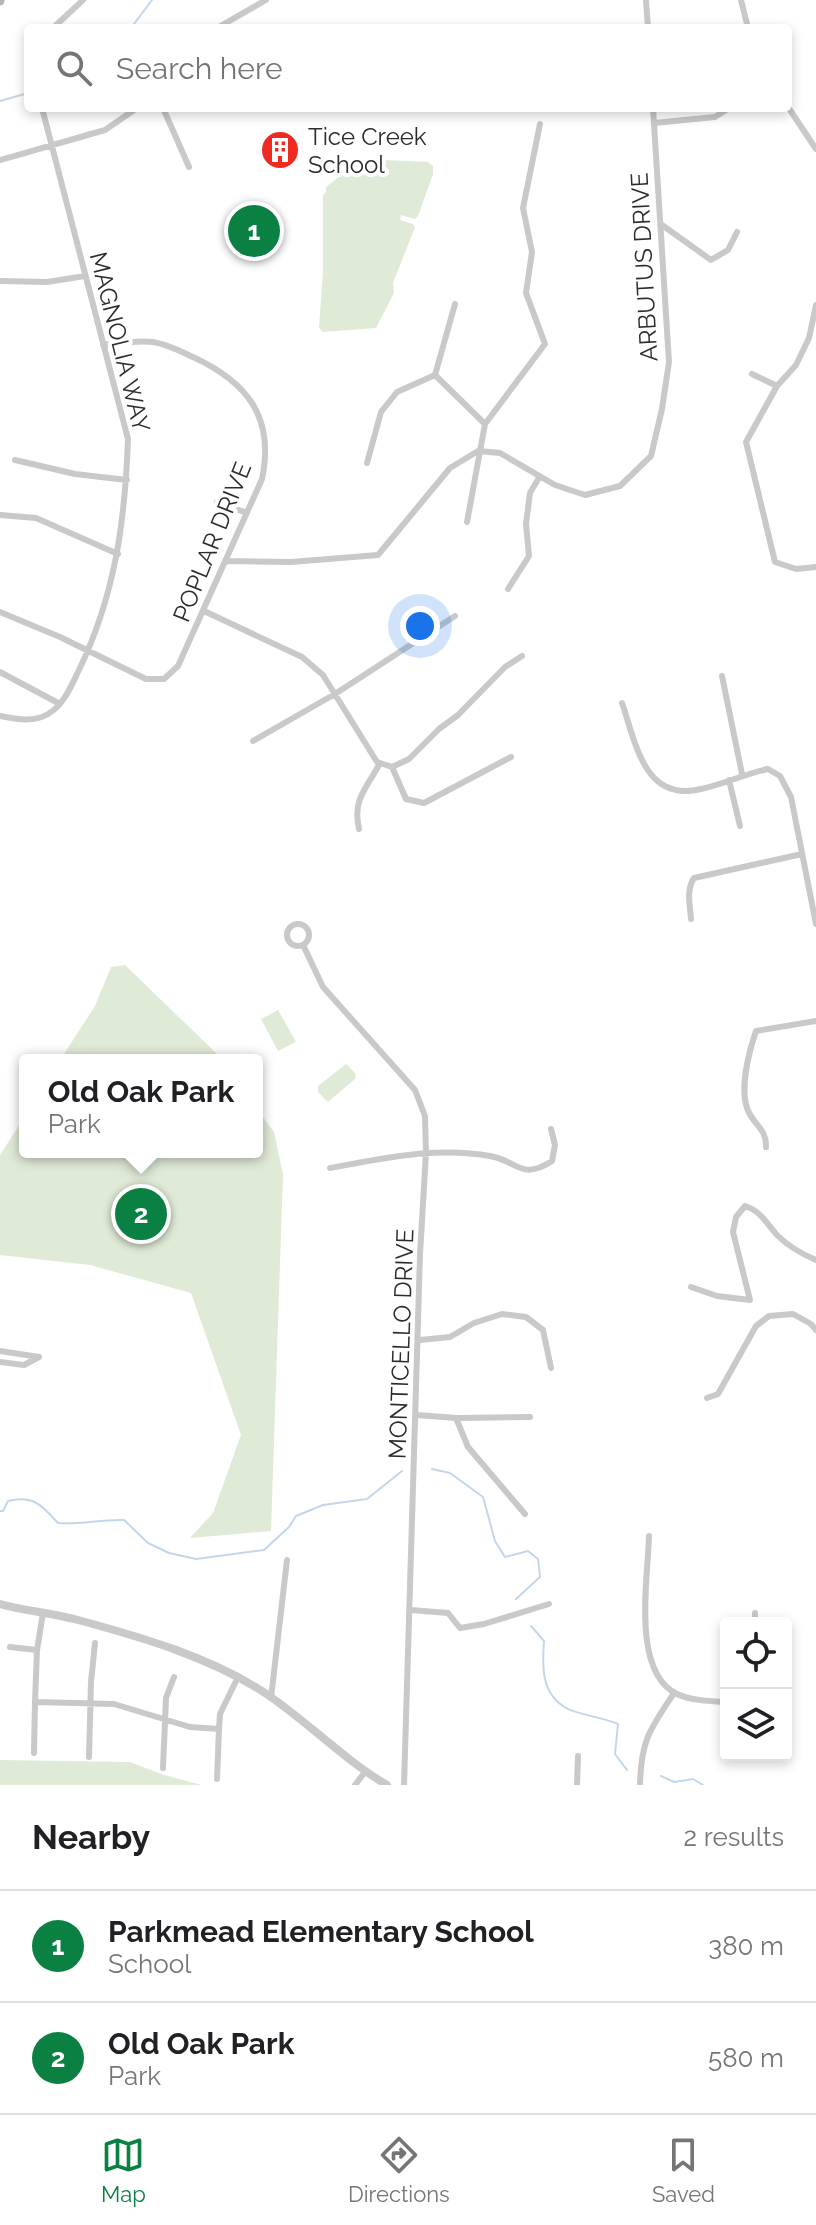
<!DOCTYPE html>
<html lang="en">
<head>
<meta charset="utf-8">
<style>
	body { margin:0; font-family:Raleway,sans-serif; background:#f2f2f2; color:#202124 }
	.controls { position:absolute; right:24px; bottom:24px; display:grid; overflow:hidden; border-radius:8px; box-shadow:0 4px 12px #0003 }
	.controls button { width:72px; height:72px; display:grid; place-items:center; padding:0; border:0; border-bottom:2px solid #e0e0e0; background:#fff; color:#202124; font:40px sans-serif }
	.you { position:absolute; left:420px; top:626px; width:28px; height:28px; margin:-20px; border:6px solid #fff; border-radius:50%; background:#1a73e8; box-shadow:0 0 0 12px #1a73e833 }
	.badge { display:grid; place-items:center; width:52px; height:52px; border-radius:50%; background:#0b8043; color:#fff; font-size:26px; font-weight:700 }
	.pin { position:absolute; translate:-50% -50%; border:4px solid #fff; box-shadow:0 2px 8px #0006 }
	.popup { position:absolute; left:19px; top:1054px; width:244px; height:104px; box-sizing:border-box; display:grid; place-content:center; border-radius:8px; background:#fff; filter:drop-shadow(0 2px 6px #0005); font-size:26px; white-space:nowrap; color:#757577 }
	.popup b { font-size:30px; color:#202124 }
	.popup::after { content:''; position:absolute; left:50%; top:100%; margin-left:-16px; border:16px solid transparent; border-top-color:#fff }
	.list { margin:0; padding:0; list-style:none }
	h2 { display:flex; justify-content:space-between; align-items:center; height:104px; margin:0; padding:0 32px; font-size:34px }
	h2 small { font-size:26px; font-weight:400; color:#757577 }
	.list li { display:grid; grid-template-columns:52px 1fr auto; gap:24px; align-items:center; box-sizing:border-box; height:112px; padding:0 32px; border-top:2px solid #e0e0e0 }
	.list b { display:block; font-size:30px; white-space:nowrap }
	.list p { margin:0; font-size:26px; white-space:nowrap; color:#757577 }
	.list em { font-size:26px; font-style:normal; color:#757577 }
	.icon { flex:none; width:44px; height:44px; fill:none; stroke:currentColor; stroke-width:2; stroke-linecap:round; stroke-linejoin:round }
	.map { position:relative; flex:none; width:816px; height:1785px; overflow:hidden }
	.search { position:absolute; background:#fff; box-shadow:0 4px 12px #0003; left:24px; right:24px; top:24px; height:88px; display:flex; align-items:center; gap:20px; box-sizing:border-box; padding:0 28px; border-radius:8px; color:#757577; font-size:30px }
	.sheet { height:328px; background:#fff }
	nav { display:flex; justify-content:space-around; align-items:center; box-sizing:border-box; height:112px; border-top:2px solid #e0e0e0; background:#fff; font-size:22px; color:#757577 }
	nav a { display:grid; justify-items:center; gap:4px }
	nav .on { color:#0b8043 }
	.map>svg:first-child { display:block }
	.green { fill:#e0ebd7 }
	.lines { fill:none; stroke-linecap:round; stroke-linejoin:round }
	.stream { stroke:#c2d7ec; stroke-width:2 }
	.minor { stroke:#c9c9c9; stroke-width:6 }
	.tertiary { stroke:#c9c9c9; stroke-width:8 }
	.secondary { stroke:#b6b6b6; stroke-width:9 }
	.labels { text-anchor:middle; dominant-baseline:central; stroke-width:8; stroke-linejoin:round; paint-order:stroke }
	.poi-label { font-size:24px; fill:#2c2c2c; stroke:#fff; text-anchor:start }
	.street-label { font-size:24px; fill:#2c2c2c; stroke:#fff }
</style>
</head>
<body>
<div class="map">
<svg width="816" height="1785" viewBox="0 0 816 1785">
	<rect width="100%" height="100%" fill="#fff"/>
	<path class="green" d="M361 159 428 162 433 166V174L418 216 415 219 401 215 400 220 413 224 415 227 393 283 394 293 376 328 323 332 319 328 323 270V195L326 192V187Z
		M125 965 216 1053 221 1060H60L95 1006 111 967Z
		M278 1010 296 1042 278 1051 261 1019Z
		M346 1064 355 1073 356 1078 328 1102 318 1092V1086Z
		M257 1109 274 1132 283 1174 271 1531 190 1538 213 1513 241 1435 191 1293 90 1265 0 1255V1155L25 1116V1152H257Z
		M0 1760 130 1762 164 1775 202 1785H0Z"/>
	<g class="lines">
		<path class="stream" d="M131 28 152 0
			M0 101 28 93
			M432 1469 450 1473 483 1497 495 1541 505 1557 528 1551 538 1559 540 1577 516 1599
			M0 1511H3L8 1501C33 1495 42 1505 58 1523 80 1525 101 1519 124 1520L148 1543 169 1553 196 1559 264 1550 289 1527 296 1516 323 1505 367 1499 402 1471
			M531 1626 544 1641C542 1667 541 1695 568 1709 577 1714 605 1718 618 1724L615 1754 627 1770
			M661 1776 674 1782 693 1779 703 1785"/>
		<path class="minor" d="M646 0 648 28
			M741 0 748 28
			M53 28 83 0
			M217 28 266 0
			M788 107 816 149
			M163 108 189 167
			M654 123 715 117 729 108
			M0 160 105 130 137 108
			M662 225 711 260 728 250 737 232
			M0 281 47 282 85 276
			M816 305 809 338 796 365 777 386 746 442 775 562 796 569 816 567
			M752 374 777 386
			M435 375 455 304
			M435 375 485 424
			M15 460 75 474 127 480
			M367 463 381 412 397 392 435 375
			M217 502 247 513
			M0 515 36 518 118 554
			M467 522 485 424 545 344 526 293 532 252 523 208 540 124
			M226 561 291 562 378 555 450 468 478 451 500 453 555 485 585 495 620 486 651 456 662 409 669 362 653 108
			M508 589 529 556 526 524 530 493 540 476
			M204 611 302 657 323 675 377 762 392 767 409 759 439 729 458 715 505 667 522 656
			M0 612 60 637 146 679H164L178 666 262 479C275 417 247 382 193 357 180 351 167 344 153 342 136 340 119 343 103 345
			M0 672 60 704
			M722 676 742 774
			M622 703C636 743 644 803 701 789 724 784 745 774 768 769L780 776 791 797 816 924
			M0 716C16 719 33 723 48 714 64 705 71 686 79 670 115 595 125 522 128 439L42 108
			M253 741 335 694 455 616
			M392 767 406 799 424 803 511 757
			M729 780 740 826
			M359 829C352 799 367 788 380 763
			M691 919C690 905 686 890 694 878L802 854
			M287 935a11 11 0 1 1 22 0a11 11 0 1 1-22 0Z
			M303 945 323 987 415 1090 425 1116 426 1153 420 1254 404 1785
			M766 1147C767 1128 752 1124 747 1108 740 1087 749 1052 756 1031L816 1021
			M330 1168C381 1159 437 1146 490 1156 518 1161 521 1181 552 1161L555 1145 551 1129
			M691 1287 717 1296 750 1300 733 1232 736 1217 745 1206C761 1211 767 1224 778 1236 789 1247 802 1254 816 1260
			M420 1340 450 1337 474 1323 502 1314 526 1317 543 1330 551 1368
			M0 1351 39 1357
			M0 1362 24 1365 39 1357
			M707 1398 718 1394 756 1326 769 1316 793 1314 811 1324 816 1330
			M417 1415 456 1418 468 1447 525 1514
			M456 1418 530 1417
			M649 1536C648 1578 631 1672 677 1694 692 1701 710 1701 726 1702
			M411 1610 448 1613 460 1628 484 1624 549 1604
			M43 1613 37 1650 35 1702 114 1704 190 1727 219 1729 220 1714 237 1679
			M755 1613V1623
			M10 1647 37 1650
			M271 1698 287 1560
			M34 1753 35 1702
			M89 1757 91 1682 95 1643
			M163 1768 166 1698 174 1677
			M217 1779 219 1729
			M355 1785 365 1772
			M577 1785 578 1756
			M640 1785C641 1740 650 1729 674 1693"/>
		<path class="tertiary" d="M0 1604C26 1611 52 1613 78 1620 141 1637 210 1657 265 1693 307 1721 343 1759 387 1785"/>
		<path class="secondary" d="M0 1V0"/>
	</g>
	<defs>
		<g id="building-disc" transform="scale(2)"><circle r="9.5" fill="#ef2a21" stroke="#fff"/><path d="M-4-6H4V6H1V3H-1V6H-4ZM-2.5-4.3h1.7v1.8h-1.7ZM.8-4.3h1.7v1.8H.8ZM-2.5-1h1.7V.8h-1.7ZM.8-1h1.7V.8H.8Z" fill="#fff"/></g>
	</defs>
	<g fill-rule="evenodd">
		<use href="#building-disc" x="280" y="150"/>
	</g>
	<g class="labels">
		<g class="poi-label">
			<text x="308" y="136">Tice Creek<tspan x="308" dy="28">School</tspan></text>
		</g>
		<g class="street-label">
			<text transform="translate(644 267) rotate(-93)">ARBUTUS DRIVE</text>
			<text transform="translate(120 342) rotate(76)">MAGNOLIA WAY</text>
			<text transform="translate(212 542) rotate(-68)">POPLAR DRIVE</text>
			<text transform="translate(401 1344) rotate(-88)">MONTICELLO DRIVE</text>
		</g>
	</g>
</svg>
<div class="controls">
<button><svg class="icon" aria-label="locate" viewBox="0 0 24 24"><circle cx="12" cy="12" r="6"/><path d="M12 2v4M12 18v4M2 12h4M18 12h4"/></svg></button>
<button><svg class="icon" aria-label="layers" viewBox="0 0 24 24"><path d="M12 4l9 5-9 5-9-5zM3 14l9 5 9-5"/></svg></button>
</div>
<div class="you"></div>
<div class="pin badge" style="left:254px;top:231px">1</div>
<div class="pin badge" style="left:141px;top:1214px">2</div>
<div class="popup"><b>Old Oak Park</b>Park</div>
<div class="search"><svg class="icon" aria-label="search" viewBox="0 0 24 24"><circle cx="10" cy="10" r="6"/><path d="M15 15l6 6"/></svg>Search here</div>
</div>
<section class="sheet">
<h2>Nearby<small>2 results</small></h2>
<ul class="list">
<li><span class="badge">1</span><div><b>Parkmead Elementary School</b><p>School</p></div><em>380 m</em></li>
<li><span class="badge">2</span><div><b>Old Oak Park</b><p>Park</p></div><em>580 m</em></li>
</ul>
</section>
<nav>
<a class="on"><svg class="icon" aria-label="map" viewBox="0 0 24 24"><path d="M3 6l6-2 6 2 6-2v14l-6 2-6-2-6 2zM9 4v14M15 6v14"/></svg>Map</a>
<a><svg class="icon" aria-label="directions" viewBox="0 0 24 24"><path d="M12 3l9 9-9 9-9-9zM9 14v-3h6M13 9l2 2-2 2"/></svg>Directions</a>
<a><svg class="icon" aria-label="saved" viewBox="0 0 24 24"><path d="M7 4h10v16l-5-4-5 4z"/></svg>Saved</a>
</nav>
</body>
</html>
